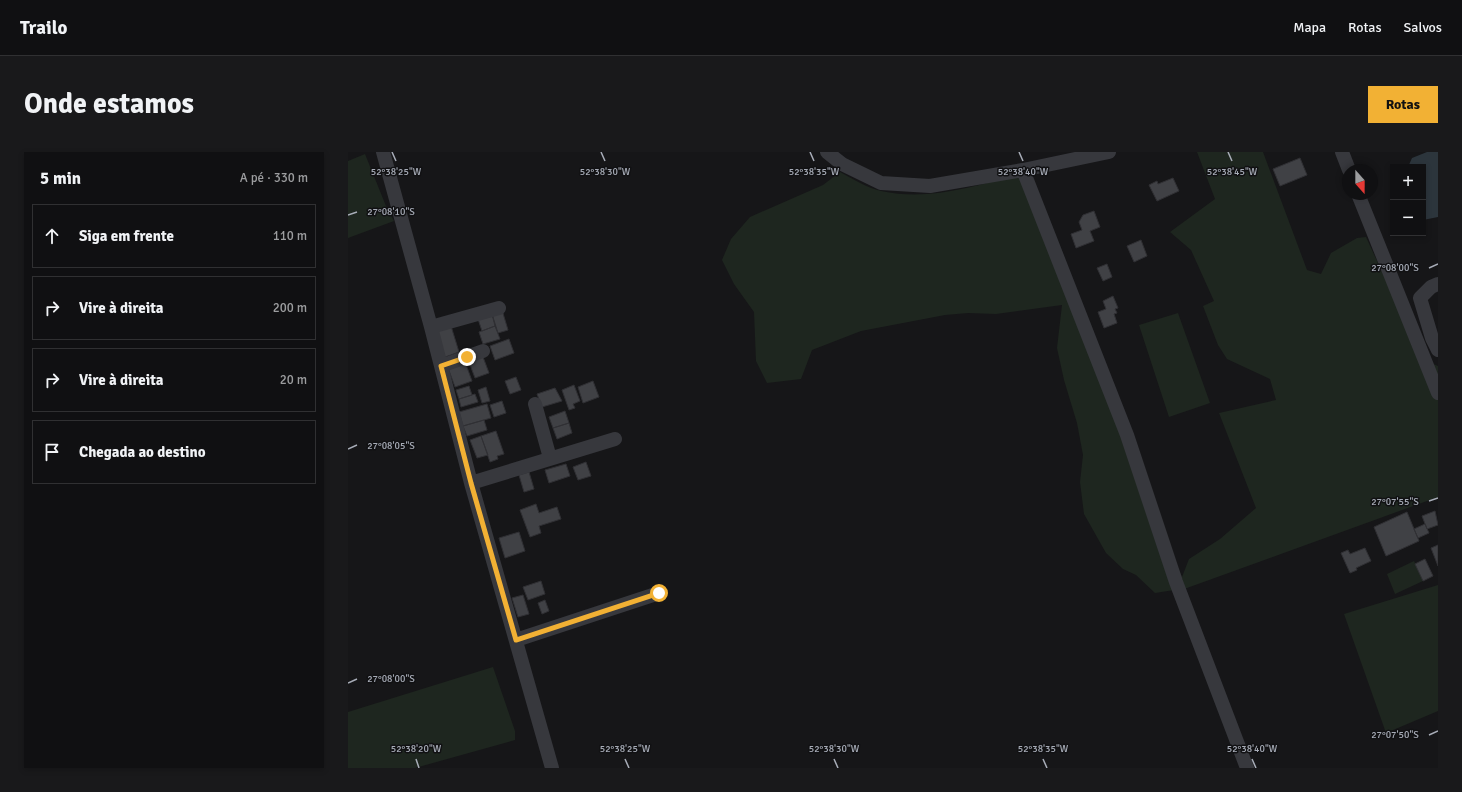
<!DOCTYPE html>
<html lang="pt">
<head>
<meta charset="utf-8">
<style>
	body { margin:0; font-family:Signika,sans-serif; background:#19191b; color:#f1f3f6 }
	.controls { position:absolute; right:12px; top:12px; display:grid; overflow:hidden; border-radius:0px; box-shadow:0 2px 6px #0003 }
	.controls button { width:36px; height:36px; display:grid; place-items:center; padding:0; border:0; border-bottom:1px solid #303032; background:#101012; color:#f1f3f6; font:20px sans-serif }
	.compass { position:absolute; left:994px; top:12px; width:36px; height:36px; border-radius:50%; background:#101012; box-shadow:0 2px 6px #0003; rotate:159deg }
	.stop { position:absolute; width:12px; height:12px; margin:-9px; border:3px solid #f2b134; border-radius:50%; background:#fff }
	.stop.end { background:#f2b134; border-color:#fff; box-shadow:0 1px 4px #0008 }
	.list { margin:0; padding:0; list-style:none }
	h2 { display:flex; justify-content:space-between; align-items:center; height:52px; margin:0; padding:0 16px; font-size:17px }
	h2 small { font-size:13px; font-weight:400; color:#9c9d9f }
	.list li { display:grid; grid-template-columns:26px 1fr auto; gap:12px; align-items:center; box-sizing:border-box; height:64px; margin:0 8px 8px; padding:0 8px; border:1px solid #303032; border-radius:0px }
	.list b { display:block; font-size:15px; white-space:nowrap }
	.list em { font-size:13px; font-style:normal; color:#9c9d9f }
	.icon { flex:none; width:22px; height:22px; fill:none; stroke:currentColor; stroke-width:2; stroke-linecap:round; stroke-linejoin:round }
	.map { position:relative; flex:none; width:1090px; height:616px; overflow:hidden; border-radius:0px }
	header { display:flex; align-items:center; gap:24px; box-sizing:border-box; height:56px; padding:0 20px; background:#101012; border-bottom:1px solid #303032 }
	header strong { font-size:19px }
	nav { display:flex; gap:22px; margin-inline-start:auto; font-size:14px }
	.intro { display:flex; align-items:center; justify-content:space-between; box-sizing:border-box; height:96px; padding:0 24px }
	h1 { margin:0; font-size:28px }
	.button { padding:10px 18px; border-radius:0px; background:#f2b134; color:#111; font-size:14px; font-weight:700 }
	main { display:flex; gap:24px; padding:0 24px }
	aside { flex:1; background:#101012; border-radius:0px; box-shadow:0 2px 6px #0003 }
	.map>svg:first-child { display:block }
	.green { fill:#1e261f }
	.water { fill:#2c353c }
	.building { fill:#404145; stroke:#303034 }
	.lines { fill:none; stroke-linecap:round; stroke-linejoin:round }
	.minor { stroke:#37383d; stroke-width:14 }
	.route { stroke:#f2b134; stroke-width:5 }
	.ticks { fill:none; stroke:#a8adb8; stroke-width:1.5 }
	.ticks-label { font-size:10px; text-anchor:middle; fill:#a8adb8; stroke:#111113; stroke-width:3; stroke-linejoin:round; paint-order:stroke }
</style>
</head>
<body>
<header>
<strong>Trailo</strong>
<nav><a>Mapa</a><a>Rotas</a><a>Salvos</a></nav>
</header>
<div class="intro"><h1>Onde estamos</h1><a class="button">Rotas</a></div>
<main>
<aside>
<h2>5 min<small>A pé · 330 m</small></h2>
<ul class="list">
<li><svg class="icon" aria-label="ahead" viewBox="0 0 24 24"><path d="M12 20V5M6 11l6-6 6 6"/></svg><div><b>Siga em frente</b></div><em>110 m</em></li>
<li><svg class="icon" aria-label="right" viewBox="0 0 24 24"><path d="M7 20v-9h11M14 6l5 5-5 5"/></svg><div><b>Vire à direita</b></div><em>200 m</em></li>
<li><svg class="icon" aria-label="right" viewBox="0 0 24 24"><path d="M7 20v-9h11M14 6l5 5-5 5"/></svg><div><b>Vire à direita</b></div><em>20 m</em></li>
<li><svg class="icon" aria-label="arrive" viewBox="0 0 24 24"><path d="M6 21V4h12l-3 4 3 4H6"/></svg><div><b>Chegada ao destino</b></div></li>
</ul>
</aside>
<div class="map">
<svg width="1090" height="616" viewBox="0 0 1090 616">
	<rect width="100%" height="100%" fill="#161618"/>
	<path class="green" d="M849 0H915L959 118 973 122 983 101 1009 86 1018 85 1074 207 1090 214V345L839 436 807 441 788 423 775 417 758 401 736 362 732 330 735 303 729 271 716 228 709 196 714 153 648 162 620 161 597 163 513 179 464 198 453 227 419 231 408 209 406 160 386 132 374 108 383 87 402 65 475 33 492 20C505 27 519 36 533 39 582 50 630 33 677 21L774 282 834 425 841 407 872 387 908 356 871 261 928 248 922 227 879 207 870 193 855 154 866 149 843 98 822 80 867 47Z
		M17 2 40 59 46 69 0 86V9Z
		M830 161 862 251 821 265 791 173Z
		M1066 409 1075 429 1047 442 1039 422Z
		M1090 433V559L1038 581 996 462Z
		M145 515 167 579V588L67 616H0V560Z"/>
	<path class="water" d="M1079 0H1090V65L1075 68V15H1060L1064 6Z"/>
	<path class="building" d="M952 6 959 23 932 34 925 17Z
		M825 26 831 39 809 49 801 33 809 29 810 32Z
		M746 59 752 75 742 79 746 89 728 96 723 82 734 78 731 70 735 63Z
		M793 88 799 104 786 110 779 94Z
		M759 112 764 125 755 129 749 116Z
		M765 144 770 156 767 157 769 161 766 162 769 171 756 176 750 160 758 157 755 149Z
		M154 158 160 178 150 181 144 162Z
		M144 162 147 174 134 179 130 167Z
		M103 174 111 200 97 205 89 179Z
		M147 174 152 187 135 192 131 180Z
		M161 187 166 201 147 208 142 194Z
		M135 205 141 221 127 226 121 210Z
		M116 207 124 229 107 235 99 213Z
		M168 225 173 238 162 242 157 229Z
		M245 229 251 245 235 251 230 235Z
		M226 233 232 249 225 252 227 256 221 258 214 238Z
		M121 234 124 243 111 247 108 238Z
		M138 235 142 249 134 251 130 238Z
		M207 236 214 249 194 255 189 242Z
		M127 242 130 250 113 255 111 247Z
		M154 249 158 261 146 265 142 253Z
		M139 252 143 266 115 274 111 260Z
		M217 259 221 271 205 276 201 265Z
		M136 268 139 278 119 284 115 274Z
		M221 271 224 281 209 287 205 276Z
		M148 279 156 302 149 304 150 307 142 310 133 284Z
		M133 284 140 303 129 306 122 288Z
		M238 310 243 324 230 328 225 315Z
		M218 312 222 324 201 331 197 318Z
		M181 320 186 337 176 340 171 323Z
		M188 352 191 361 209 355 213 367 191 374 193 381 182 385 172 358Z
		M1087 359 1090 373 1079 377 1074 364Z
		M1059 360 1071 389 1038 404 1026 375Z
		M1077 372 1081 381 1070 386 1066 377Z
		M171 380 177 399 157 406 151 386Z
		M1090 393V414L1083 396Z
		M1017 396 1023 409 1008 416 1009 418 1002 421 993 401 1000 398 1002 402Z
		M1077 407 1085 424 1075 429 1067 412Z
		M193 429 197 442 180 448 175 435Z
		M175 443 181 462 170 465 164 446Z
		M197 448 201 459 194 462 190 451Z"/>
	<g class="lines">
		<path class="minor" d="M35 0 83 175 123 331 204 616
			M479 0 494 12 533 31 582 34 675 18 761 0
			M994 0 1001 18
			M675 18 779 283 828 430 899 616
			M1010 42 1090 241
			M1090 132 1083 135 1072 146 1084 186 1090 198
			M83 175 151 156
			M93 214 135 199
			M187 252 202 306
			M123 331 267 287
			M168 488 311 441"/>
	</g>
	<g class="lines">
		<path class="route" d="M119 205 93 214 123 331 168 488 311 441"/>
	</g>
	<path class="ticks" d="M44 0 48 9M253 0 257 9M462 0 466 9M671 0 675 9M880 0 884 9M0 63 9 60M1081 116 1090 112M0 297 9 293M1081 349 1090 346M0 531 9 527M1081 583 1090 579M68 607 71 616M277 607 281 616M486 607 490 616M695 607 699 616M904 607 908 616"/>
	<g class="ticks-label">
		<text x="48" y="23">52°38'25"W</text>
		<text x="257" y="23">52°38'30"W</text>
		<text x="466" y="23">52°38'35"W</text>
		<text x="675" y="23">52°38'40"W</text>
		<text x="884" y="23">52°38'45"W</text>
		<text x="43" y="63">27°08'10"S</text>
		<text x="1047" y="119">27°08'00"S</text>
		<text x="43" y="297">27°08'05"S</text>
		<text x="1047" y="353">27°07'55"S</text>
		<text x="43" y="530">27°08'00"S</text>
		<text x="1047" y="586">27°07'50"S</text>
		<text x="68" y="600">52°38'20"W</text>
		<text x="277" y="600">52°38'25"W</text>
		<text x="486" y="600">52°38'30"W</text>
		<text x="695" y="600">52°38'35"W</text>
		<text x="904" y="600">52°38'40"W</text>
	</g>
</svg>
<div class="controls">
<button>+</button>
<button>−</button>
</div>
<svg class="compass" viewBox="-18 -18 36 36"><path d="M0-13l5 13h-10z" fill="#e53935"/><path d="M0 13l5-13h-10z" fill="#9c9d9f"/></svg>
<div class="stop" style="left:311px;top:441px"></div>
<div class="stop end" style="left:119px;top:205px"></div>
</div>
</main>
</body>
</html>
